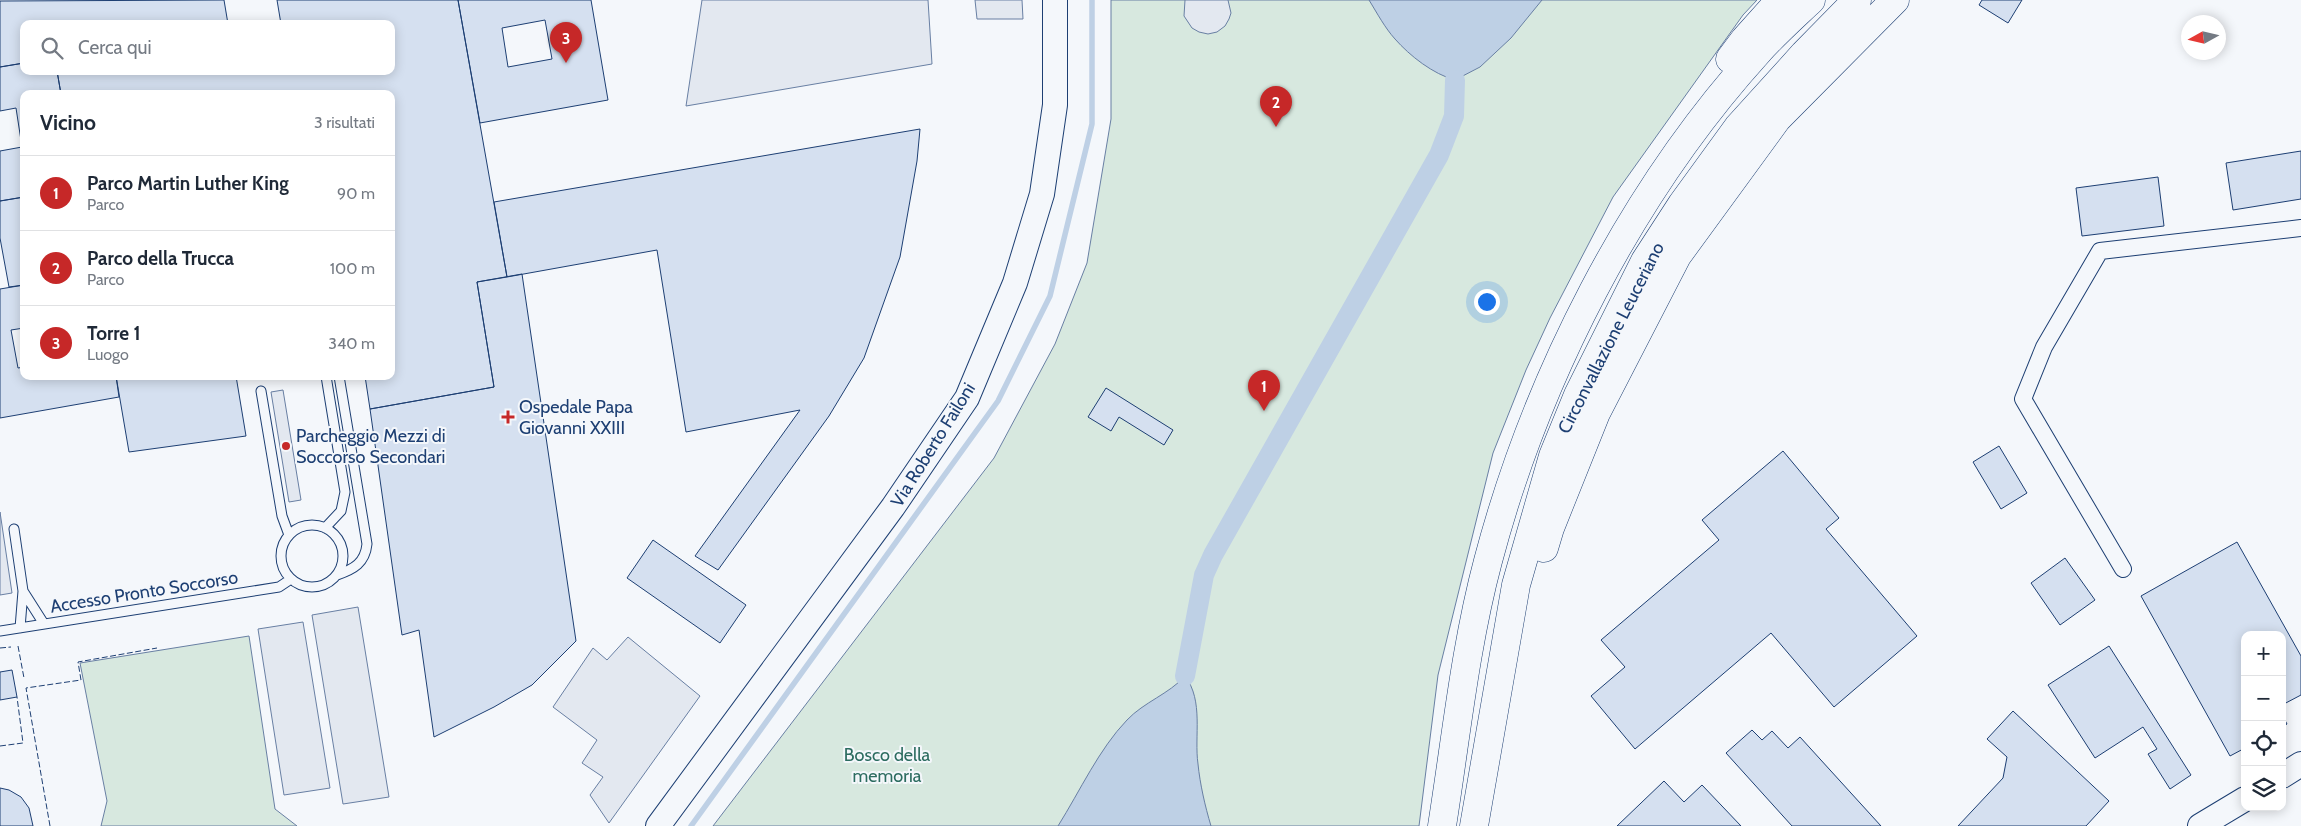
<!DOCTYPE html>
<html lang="it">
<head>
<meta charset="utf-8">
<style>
	body { margin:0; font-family:Cabin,sans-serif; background:#f6f6f7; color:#1f2937 }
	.controls { position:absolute; right:15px; bottom:15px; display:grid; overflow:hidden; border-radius:10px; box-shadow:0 2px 12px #0003 }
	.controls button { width:45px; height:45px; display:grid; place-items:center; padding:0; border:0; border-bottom:1px solid #e0e1e3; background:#fff; color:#1f2937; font:25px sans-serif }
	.compass { position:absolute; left:2181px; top:15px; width:45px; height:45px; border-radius:50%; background:#fff; box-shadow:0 2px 12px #0003; rotate:262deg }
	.you { position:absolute; left:1486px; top:301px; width:18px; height:18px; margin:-12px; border:4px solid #fff; border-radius:50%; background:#1a73e8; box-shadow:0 0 0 8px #1a73e833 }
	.badge { display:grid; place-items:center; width:32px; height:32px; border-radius:50%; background:#c62828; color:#fff; font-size:16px; font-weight:700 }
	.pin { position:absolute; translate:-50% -41px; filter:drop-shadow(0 1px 2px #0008) }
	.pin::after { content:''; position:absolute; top:26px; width:18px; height:15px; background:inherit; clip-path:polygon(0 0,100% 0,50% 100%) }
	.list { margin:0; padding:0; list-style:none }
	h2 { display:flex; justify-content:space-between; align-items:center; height:65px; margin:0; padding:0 20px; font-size:21px }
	h2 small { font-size:16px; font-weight:400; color:#747a83 }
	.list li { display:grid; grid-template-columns:32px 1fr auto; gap:15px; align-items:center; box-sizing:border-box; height:75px; padding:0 20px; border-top:1px solid #e0e1e3 }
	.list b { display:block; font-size:19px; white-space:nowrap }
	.list p { margin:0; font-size:16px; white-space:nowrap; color:#747a83 }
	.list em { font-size:16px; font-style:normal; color:#747a83 }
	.icon { flex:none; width:28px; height:28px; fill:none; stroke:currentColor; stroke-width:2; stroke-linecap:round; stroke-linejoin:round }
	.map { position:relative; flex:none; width:2301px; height:826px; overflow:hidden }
	.search { position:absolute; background:#fff; box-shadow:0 2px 12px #0003; left:20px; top:20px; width:375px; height:55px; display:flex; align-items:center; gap:12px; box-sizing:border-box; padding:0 18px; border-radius:10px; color:#747a83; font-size:19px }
	.panel { position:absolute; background:#fff; box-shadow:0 2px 12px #0003; left:20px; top:90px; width:375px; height:290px; border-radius:10px }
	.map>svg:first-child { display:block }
	.green { fill:#d7e8df; stroke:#687fa3 }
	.parking { fill:#e3e8f0; stroke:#687fa3 }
	.water { fill:#bed0e5; stroke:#687fa3 }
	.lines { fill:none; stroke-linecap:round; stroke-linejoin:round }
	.stream { stroke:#bed0e5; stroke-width:5.5 }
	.canal { stroke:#bed0e5; stroke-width:20 }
	.building { fill:#d5e0f0; stroke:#1d3f73; fill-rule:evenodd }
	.lane-casing { stroke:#1d3f73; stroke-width:11 }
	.street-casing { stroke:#1d3f73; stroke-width:18 }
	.secondary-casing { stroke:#1d3f73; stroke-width:26 }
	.highway-casing { stroke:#1d3f73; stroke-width:29 }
	.lane { stroke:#f4f7fb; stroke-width:9 }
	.street { stroke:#f4f7fb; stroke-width:16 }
	.secondary { stroke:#f4f7fb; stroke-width:24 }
	.highway { stroke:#f4f7fb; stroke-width:28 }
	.fence { stroke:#1d3f73; stroke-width:1; stroke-dasharray:6 2.5; stroke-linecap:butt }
	.poi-dot { fill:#c62828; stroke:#f4f7fb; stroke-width:2 }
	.labels { text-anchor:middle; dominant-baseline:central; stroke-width:4; stroke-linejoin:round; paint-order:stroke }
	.street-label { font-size:18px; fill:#1d3f73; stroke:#f4f7fb }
	.poi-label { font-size:18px; fill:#1d3f73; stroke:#f4f7fb; text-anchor:start }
	.park-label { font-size:18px; fill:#2c6c60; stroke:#f4f7fb }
</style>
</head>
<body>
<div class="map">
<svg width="2301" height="826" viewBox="0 0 2301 826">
	<rect width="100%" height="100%" fill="#f4f7fb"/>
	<path class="green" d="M1111 0H1757L1743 15 1613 197 1550 318 1526 370 1493 453 1438 675 1419 826H713L994 458 1055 344 1087 263 1111 119Z
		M249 636 275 809 297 826H101L107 801 80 663Z"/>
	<path class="parking" d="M702 0H928L932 64 686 106Z
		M975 0H1022L1023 19H977Z
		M1185 0H1228L1231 13 1229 19 1225 26 1217 32 1208 34 1199 32 1192 28 1184 16Z
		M283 390 301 500 289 502 271 392Z
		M0 512 12 593 0 595Z
		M358 607 389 797 343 804 312 615Z
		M303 622 330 788 284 795 258 629Z
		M628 637 700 696 609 823 590 795 603 777 582 763 597 740 553 707 593 648 607 660Z"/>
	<path class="water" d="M1369 0H1542L1511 38 1480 67 1455 80C1433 74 1410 56 1395 39 1385 28 1377 13 1369 0Z
		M1185 676C1204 701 1194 736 1198 764 1200 784 1205 806 1211 826H1058C1080 791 1099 749 1127 720 1144 702 1169 694 1185 676Z"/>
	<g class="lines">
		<path class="stream" d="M691 826 998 401 1050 296 1092 124V0"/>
		<path class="canal" d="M1185 676 1204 575 1213 555 1439 155 1454 116 1455 80"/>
	</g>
	<path class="building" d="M224 0 228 24H24V63L0 67V1Z
		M277 0H458L507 277 477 282 494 387 370 409 365 376H391V94H61L57 71H391V24H281Z
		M458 0H591L608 100 480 123ZM545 20 552 59 508 67 502 28Z
		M1982 0H2022L2008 23 1979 5Z
		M24 63V71H57L61 94H24V197L0 201V151L22 147 16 108 0 111V67Z
		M920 129 917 161 900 257 864 358 829 416 718 570 695 556 800 410 686 432 657 250 507 277 494 202Z
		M2301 151V199L2233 210 2226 163Z
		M2158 177 2164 226 2082 236 2076 188Z
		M24 197V285L9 287 0 238V201Z
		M522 274 576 641 532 685 494 707 434 737 419 630 402 635 370 409 494 387 477 282Z
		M24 285V328L11 330 18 368 24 367V376H116L119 397 0 418V289Z
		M116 376H236L246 436 129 452Z
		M1106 388 1173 430 1164 445 1119 417 1111 431 1088 417Z
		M1999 446 2027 493 2001 509 1973 462Z
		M1783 451 1839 518 1826 529 1917 636 1834 707 1771 633 1635 749 1591 696 1625 667 1601 640 1719 540 1702 520Z
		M653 540 746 605 720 643 627 578Z
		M2237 542 2301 656V695L2282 705V635H2245V748L2230 756 2141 596Z
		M2065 558 2095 600 2060 625 2031 583Z
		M2109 646 2191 775 2170 789 2148 754 2157 749 2143 727 2095 758 2048 685Z
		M12 670 17 697 0 700V672Z
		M2013 711 2109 801 2086 826H1958L2003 778 2007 757 1987 739Z
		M2282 715 2287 724 2282 727Z
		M1752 730 1762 740 1772 731 1788 748 1800 737 1881 826H1792L1726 753Z
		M1664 781 1684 802 1702 785 1741 826H1617Z
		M0 788 9 790 21 797 29 808 33 826H0Z"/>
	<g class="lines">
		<g class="lane-casing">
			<path id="lane" d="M261 391 282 516 289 535
				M281 556a31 31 0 1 1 62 0a31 31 0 1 1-62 0Z
				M325 528 341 511 345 492 326 376
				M14 529 23 591 20 628
				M337 575C354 569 365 563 367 544L339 376
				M23 591 44 624
				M0 631 279 587 291 579"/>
		</g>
		<g class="street-casing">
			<path id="street" d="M2123 569 2023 399 2044 347 2100 251 2301 228"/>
		</g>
		<g class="secondary-casing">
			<path id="secondary" d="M2282 776 2301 764
				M658 826 893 507 967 398 1015 283 1042 194 1055 105V0
				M2200 826 2245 799"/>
		</g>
		<g class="highway-casing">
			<path id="highway" d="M1730 59 1745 39 1780 0
				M1544 548 1550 528 1596 413 1677 256 1777 119 1895 0
				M1442 826C1456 738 1465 647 1488 561 1536 379 1631 192 1758 52 1774 34 1793 17 1811 0
				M1474 826 1516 585 1553 456 1578 395 1645 261 1682 204 1738 127 1804 54 1857 0"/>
		</g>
		<use href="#lane" class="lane"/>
		<use href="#street" class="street"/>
		<use href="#secondary" class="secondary"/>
		<use href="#highway" class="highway"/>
		<path class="fence" d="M18 646 24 678
			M0 648 11 647
			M0 746 23 743 17 697
			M50 826 26 688 81 680 78 662 157 648"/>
	</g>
	<g class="poi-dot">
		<path d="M505.5 409.5h5v5h5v5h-5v5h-5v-5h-5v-5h5z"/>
		<circle cx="286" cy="446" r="5"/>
	</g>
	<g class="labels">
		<g class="street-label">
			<text transform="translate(1611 338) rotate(-63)">Circonvallazione Leuceriano</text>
			<text transform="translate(933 445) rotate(-58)">Via Roberto Failoni</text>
			<text transform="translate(144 592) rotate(-9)">Accesso Pronto Soccorso</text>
		</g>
		<g class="poi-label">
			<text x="519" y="407">Ospedale Papa<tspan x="519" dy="21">Giovanni XXIII</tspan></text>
			<text x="296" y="436">Parcheggio Mezzi di<tspan x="296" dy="21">Soccorso Secondari</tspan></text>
		</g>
		<g class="park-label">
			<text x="887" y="755">Bosco della<tspan x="887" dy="21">memoria</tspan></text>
		</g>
	</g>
</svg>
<div class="controls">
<button>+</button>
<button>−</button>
<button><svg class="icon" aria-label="locate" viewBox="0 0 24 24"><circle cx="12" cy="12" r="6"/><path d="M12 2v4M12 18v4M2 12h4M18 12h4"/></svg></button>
<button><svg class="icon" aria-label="layers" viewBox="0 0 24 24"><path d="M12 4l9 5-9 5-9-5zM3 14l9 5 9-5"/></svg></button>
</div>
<svg class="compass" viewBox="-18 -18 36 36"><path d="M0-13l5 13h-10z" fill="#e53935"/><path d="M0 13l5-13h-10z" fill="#747a83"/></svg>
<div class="you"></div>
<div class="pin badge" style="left:1264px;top:411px">1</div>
<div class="pin badge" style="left:1276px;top:127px">2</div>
<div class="pin badge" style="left:566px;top:63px">3</div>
<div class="search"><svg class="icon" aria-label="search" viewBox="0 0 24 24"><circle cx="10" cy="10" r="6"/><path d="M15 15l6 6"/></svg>Cerca qui</div>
<section class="panel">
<h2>Vicino<small>3 risultati</small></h2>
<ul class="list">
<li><span class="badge">1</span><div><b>Parco Martin Luther King</b><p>Parco</p></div><em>90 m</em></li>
<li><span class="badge">2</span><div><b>Parco della Trucca</b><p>Parco</p></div><em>100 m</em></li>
<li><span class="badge">3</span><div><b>Torre 1</b><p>Luogo</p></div><em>340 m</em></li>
</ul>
</section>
</div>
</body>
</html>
